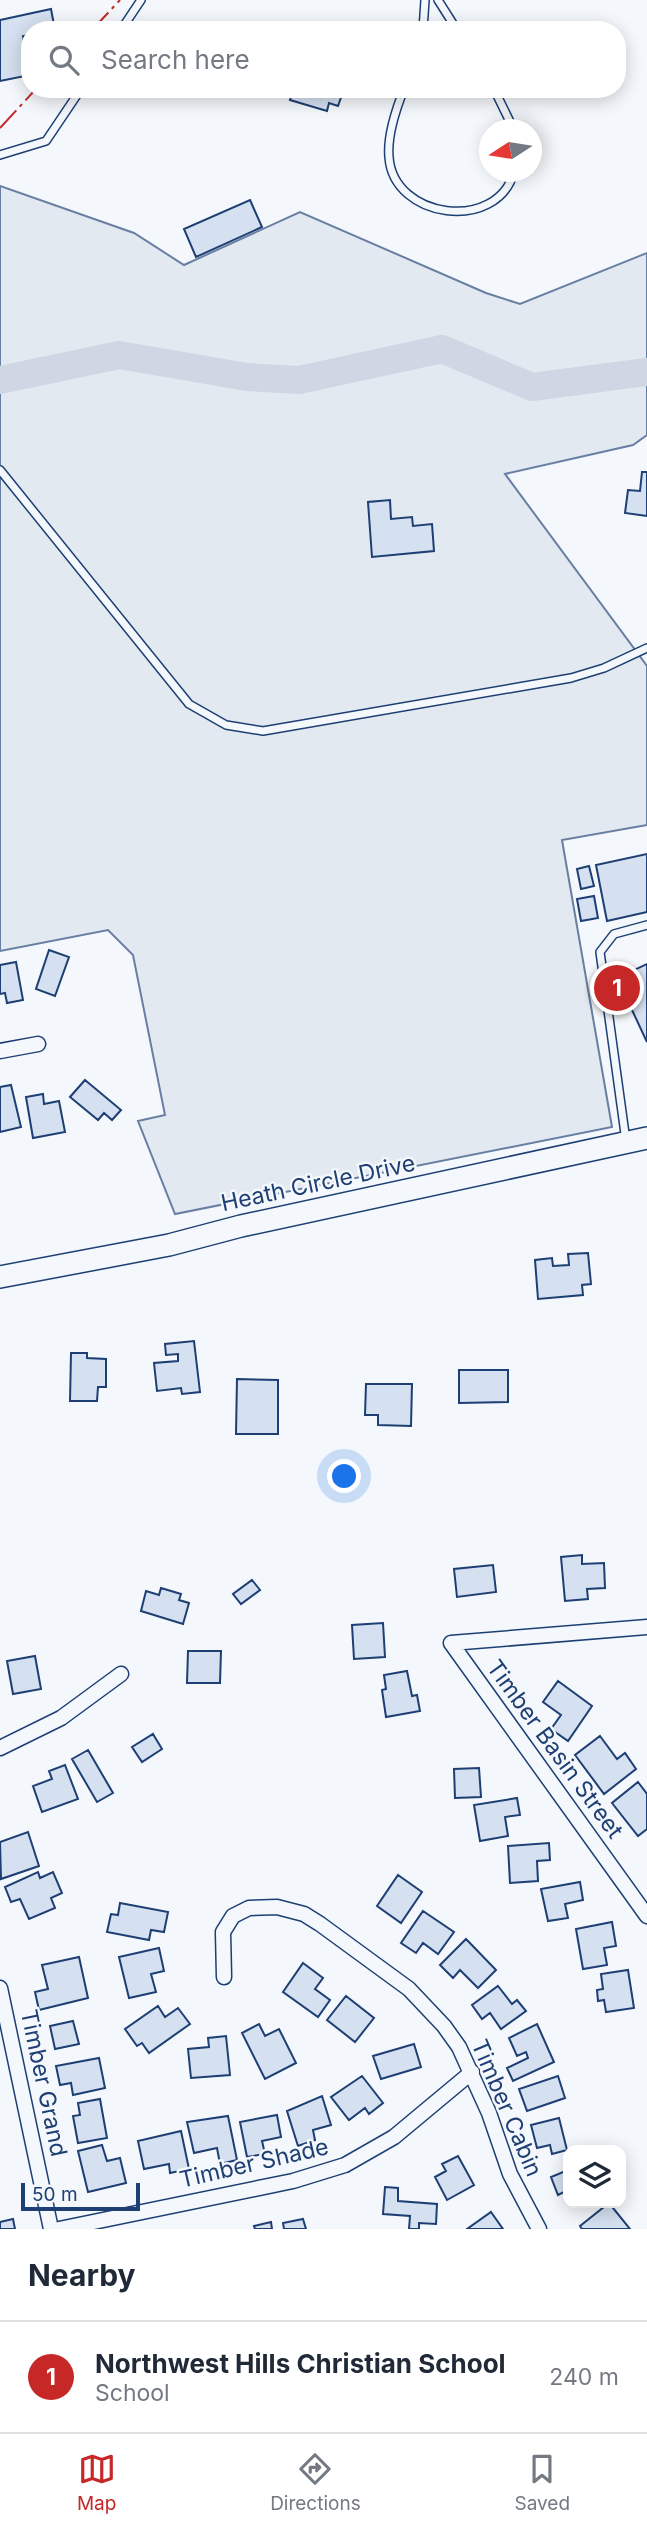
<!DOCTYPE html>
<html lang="en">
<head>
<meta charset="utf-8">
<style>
	body { margin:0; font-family:Inter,sans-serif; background:#f2f2f3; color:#1f2937 }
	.controls { position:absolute; right:21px; bottom:21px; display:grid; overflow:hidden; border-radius:14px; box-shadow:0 4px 18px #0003 }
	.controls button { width:63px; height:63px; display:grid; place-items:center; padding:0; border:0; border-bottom:2px solid #e0e1e3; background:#fff; color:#1f2937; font:35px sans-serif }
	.compass { position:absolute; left:479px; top:119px; width:63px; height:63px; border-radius:50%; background:#fff; box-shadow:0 4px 18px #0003; rotate:258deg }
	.scale { position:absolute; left:21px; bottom:18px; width:119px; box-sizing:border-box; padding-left:7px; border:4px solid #1d3f73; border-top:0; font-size:19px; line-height:24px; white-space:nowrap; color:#1d3f73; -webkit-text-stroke:5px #f4f7fb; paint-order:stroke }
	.you { position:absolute; left:345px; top:1477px; width:24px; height:24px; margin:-18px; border:5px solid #fff; border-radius:50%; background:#1a73e8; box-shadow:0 0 0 10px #1a73e833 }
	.badge { display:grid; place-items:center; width:46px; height:46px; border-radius:50%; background:#c62828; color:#fff; font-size:23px; font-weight:700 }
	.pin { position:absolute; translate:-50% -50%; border:4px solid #fff; box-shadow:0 2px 7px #0006 }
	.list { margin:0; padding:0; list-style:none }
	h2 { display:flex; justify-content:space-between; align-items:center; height:91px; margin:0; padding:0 28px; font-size:30px }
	h2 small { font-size:23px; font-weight:400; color:#747a83 }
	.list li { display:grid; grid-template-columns:46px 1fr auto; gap:21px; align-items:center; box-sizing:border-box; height:112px; padding:0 28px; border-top:2px solid #e0e1e3 }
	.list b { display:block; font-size:26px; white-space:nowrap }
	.list p { margin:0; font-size:23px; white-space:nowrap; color:#747a83 }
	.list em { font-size:23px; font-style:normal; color:#747a83 }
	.icon { flex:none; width:38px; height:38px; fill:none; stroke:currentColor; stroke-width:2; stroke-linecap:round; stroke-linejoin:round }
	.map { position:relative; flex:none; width:647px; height:2229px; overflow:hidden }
	.search { position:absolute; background:#fff; box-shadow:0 4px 18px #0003; left:21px; right:21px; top:21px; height:77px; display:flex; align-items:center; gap:18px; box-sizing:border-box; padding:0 24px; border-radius:28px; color:#747a83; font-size:26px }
	.sheet { height:203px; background:#fff }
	nav { display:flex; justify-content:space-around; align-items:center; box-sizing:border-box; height:98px; border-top:2px solid #e0e1e3; background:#fff; font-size:19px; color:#747a83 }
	nav a { display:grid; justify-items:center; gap:4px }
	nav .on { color:#c62828 }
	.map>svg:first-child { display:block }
	.green { fill:#e3e9f0; stroke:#687fa3; stroke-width:2 }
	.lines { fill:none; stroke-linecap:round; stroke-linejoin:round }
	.river { stroke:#cfd7e4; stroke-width:28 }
	.building { fill:#d5e0f0; stroke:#1d3f73; stroke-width:2 }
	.lane-casing { stroke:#1d3f73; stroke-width:10 }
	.street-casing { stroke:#1d3f73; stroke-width:17 }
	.secondary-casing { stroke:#1d3f73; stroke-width:24 }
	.lane { stroke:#f4f7fb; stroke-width:7 }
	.street { stroke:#f4f7fb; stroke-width:14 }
	.secondary { stroke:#f4f7fb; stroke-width:21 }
	.power { stroke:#c62828; stroke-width:2; stroke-dasharray:24 5 3.5 5; stroke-linecap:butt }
	.labels { text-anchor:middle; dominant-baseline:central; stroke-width:5; stroke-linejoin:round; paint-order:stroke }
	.street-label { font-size:23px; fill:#1d3f73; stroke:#f4f7fb }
</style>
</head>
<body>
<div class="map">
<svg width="647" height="2229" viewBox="0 0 647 2229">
	<rect width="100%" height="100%" fill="#f4f7fb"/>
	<path class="green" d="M0 186 134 233 184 265 300 212 486 293 520 304 647 253V435L633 445 505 474 647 666V825L562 840 612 1127 175 1214 138 1121 165 1115 133 955 108 930 0 951Z"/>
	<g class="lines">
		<path class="river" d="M0 380 119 355 247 377 299 380 442 349 532 387 647 372"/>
	</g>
	<path class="building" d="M51 9 55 30H30V35L23 36 30 75 0 81V20Z
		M288 89H344L338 106 329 103 327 111 290 100 293 91Z
		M250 200 262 227 196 257 184 229Z
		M642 472H647V516L625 513 628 490 640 491Z
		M390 500 391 519 412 517 413 526 432 524 434 551 372 557 368 502Z
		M647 854V912L607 921 596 865Z
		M589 866 594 886 581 889 577 869Z
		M594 896 598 918 581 921 577 899Z
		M49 950 69 957 55 996 36 989Z
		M16 962 23 1000 7 1003 5 993 0 994V965Z
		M647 964V1042L617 978Z
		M85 1080 121 1110 112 1120 104 1113 98 1120 70 1097Z
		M11 1085 21 1127 0 1132V1087Z
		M43 1094 44 1104 59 1101 65 1132 33 1138 26 1097Z
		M588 1253 591 1284 582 1285 583 1295 538 1299 535 1260 552 1258 553 1266 569 1265 568 1254Z
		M194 1341 200 1392 182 1394 181 1388 157 1391 154 1363 178 1361V1354L166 1355 165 1344Z
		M71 1353H87V1358L106 1359V1387H98L97 1401H70Z
		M459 1370H508V1402L459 1403Z
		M237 1379 278 1380V1434H236Z
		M366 1384H412L411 1426 378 1425V1415H365Z
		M582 1555V1564L604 1563 605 1588 587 1589 588 1599 565 1601 561 1557Z
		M493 1565 496 1592 457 1597 454 1569Z
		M252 1580 260 1590 241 1604 233 1594Z
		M161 1588 181 1594 179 1600 189 1603 183 1624 141 1611 146 1591 159 1595Z
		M383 1623 385 1657 354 1659 352 1625Z
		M188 1651H221L220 1683H187Z
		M35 1656 41 1689 13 1694 7 1661Z
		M407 1671 412 1696 417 1695 420 1711 386 1717 382 1690 386 1689 384 1675Z
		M558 1681 592 1706 568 1741 551 1729 561 1715 543 1702Z
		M153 1734 162 1749 142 1762 132 1747Z
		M600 1736 617 1759 625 1753 636 1769 604 1794 575 1755Z
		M88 1750 113 1793 97 1802 72 1759Z
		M65 1765 78 1799 42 1812 33 1786 52 1779 49 1771Z
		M479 1768 481 1797 455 1798 454 1769Z
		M638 1782 647 1794V1829L638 1836 612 1803Z
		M517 1798 520 1815 505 1817 508 1836 480 1841 474 1805Z
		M28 1832 39 1866 1 1879 0 1842Z
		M549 1843 550 1860 537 1861 538 1881 510 1883 508 1846Z
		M38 1872 40 1878 53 1872 62 1893 51 1898 55 1908 29 1919 20 1899 11 1902 5 1887Z
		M398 1875 422 1892 401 1923 377 1906Z
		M580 1882 583 1900 565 1904 568 1918 548 1921 541 1889Z
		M120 1903 168 1912 164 1932 151 1930 149 1940 107 1932 111 1914 118 1915Z
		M423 1911 454 1932 438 1954 423 1943 416 1953 401 1943Z
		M612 1922 616 1946 604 1948 607 1965 583 1969 576 1929Z
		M466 1939 496 1970 478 1988 460 1970 453 1978 440 1965Z
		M159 1948 164 1971 151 1974 156 1992 129 1998 119 1957Z
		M79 1957 88 1998 39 2010 35 1992 48 1989 42 1965Z
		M303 1963 323 1978 315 1989 330 2000 318 2017 283 1992Z
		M628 1970 634 2008 606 2012 604 2000 598 2001 597 1990 603 1989 601 1974Z
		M498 1986 512 2004 517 2000 526 2011 501 2029 490 2013 482 2019 472 2005Z
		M346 1996 374 2018 355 2042 327 2020Z
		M158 2006 165 2017 178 2008 190 2024 149 2053 142 2043 137 2046 125 2029Z
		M73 2021 79 2044 55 2049 50 2026Z
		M259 2024 265 2036 279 2029 296 2063 265 2079 242 2033Z
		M537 2024 554 2062 513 2081 507 2068 528 2058 526 2052 517 2056 509 2038Z
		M226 2036 230 2075 191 2078 188 2049 209 2047 208 2038Z
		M414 2044 421 2067 381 2079 373 2056Z
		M99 2058 105 2088 73 2095 71 2083 60 2085 56 2066Z
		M362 2076 383 2103 369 2114 365 2108 349 2120 331 2097Z
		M558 2076 565 2098 527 2111 519 2089Z
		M322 2096 331 2125 313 2130 315 2140 298 2146 287 2111Z
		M100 2099 107 2138 78 2143 73 2116 80 2115 78 2103Z
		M277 2115 281 2137 262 2141 265 2154 247 2157 240 2122Z
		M228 2116 237 2160 220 2164 217 2148 194 2153 187 2122Z
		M559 2118 567 2150 552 2154 550 2145 537 2148 531 2125Z
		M181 2131 189 2169 170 2173 169 2164 144 2169 138 2141Z
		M102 2145 107 2161 120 2158 126 2183 88 2192 78 2151Z
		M458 2156 474 2185 447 2200 435 2177 446 2171 442 2164Z
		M568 2170V2190L558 2195 551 2177Z
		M385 2187 398 2188V2201L437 2204 436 2224 419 2223V2229H409L410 2216 383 2214Z
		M609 2203 630 2229H582L580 2226Z
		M491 2212 503 2229H467Z
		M13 2219 15 2229H0V2222Z
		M303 2219 306 2229H284L283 2223Z
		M271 2222 272 2229H255L254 2226Z"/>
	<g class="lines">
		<g class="lane-casing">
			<path id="lane" d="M438 0 457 30
				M121 30 141 0
				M423 30 425 0
				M404 89C396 109 387 135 389 157 393 219 497 233 514 172
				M494 89 514 130
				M0 155 46 141 81 89
				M0 470 189 704 226 725 263 731 571 678 604 668 647 648
				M626 1141 600 952 614 934 647 925"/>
		</g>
		<g class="street-casing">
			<path id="street" d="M0 1051 38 1044
				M451 1643 647 1916
				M451 1643 647 1627
				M0 1748 61 1718 121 1674
				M224 1977 223 1932 233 1916 249 1908 277 1907 304 1914 320 1924 409 1989 444 2026 459 2047 489 2113 510 2174 539 2229
				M0 1988 51 2229
				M59 2229 293 2181 345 2165 394 2137 472 2072"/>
		</g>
		<g class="secondary-casing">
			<path id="secondary" d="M0 1277 169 1245 241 1226 647 1138"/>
		</g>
		<use href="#lane" class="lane"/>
		<use href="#street" class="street"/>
		<use href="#secondary" class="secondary"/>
		<path class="power" d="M92 30 120 0
			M0 128 36 89"/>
	</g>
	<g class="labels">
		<g class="street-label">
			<text transform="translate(318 1183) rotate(-12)">Heath Circle Drive</text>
			<text transform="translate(555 1749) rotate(54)">Timber Basin Street</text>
			<text transform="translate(44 2083) rotate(78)">Timber Grand</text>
			<text transform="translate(507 2108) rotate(67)">Timber Cabin</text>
			<text transform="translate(254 2163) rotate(-13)">Timber Shade</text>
		</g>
	</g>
</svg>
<div class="controls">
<button><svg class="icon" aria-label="layers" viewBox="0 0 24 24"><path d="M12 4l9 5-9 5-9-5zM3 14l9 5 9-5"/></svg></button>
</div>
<svg class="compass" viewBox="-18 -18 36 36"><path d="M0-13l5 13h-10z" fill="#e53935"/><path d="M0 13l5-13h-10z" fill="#747a83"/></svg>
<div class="scale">50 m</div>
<div class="you"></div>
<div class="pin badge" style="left:617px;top:988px">1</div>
<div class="search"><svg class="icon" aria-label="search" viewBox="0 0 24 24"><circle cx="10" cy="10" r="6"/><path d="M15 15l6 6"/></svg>Search here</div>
</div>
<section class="sheet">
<h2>Nearby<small></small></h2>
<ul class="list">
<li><span class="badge">1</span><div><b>Northwest Hills Christian School</b><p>School</p></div><em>240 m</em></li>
</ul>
</section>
<nav>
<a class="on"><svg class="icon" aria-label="map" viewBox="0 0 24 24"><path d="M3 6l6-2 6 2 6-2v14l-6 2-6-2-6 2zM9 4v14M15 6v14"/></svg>Map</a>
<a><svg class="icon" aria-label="directions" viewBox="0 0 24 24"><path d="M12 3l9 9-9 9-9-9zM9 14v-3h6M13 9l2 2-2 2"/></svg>Directions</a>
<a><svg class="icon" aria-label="saved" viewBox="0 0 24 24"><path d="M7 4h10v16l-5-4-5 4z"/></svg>Saved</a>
</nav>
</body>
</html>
